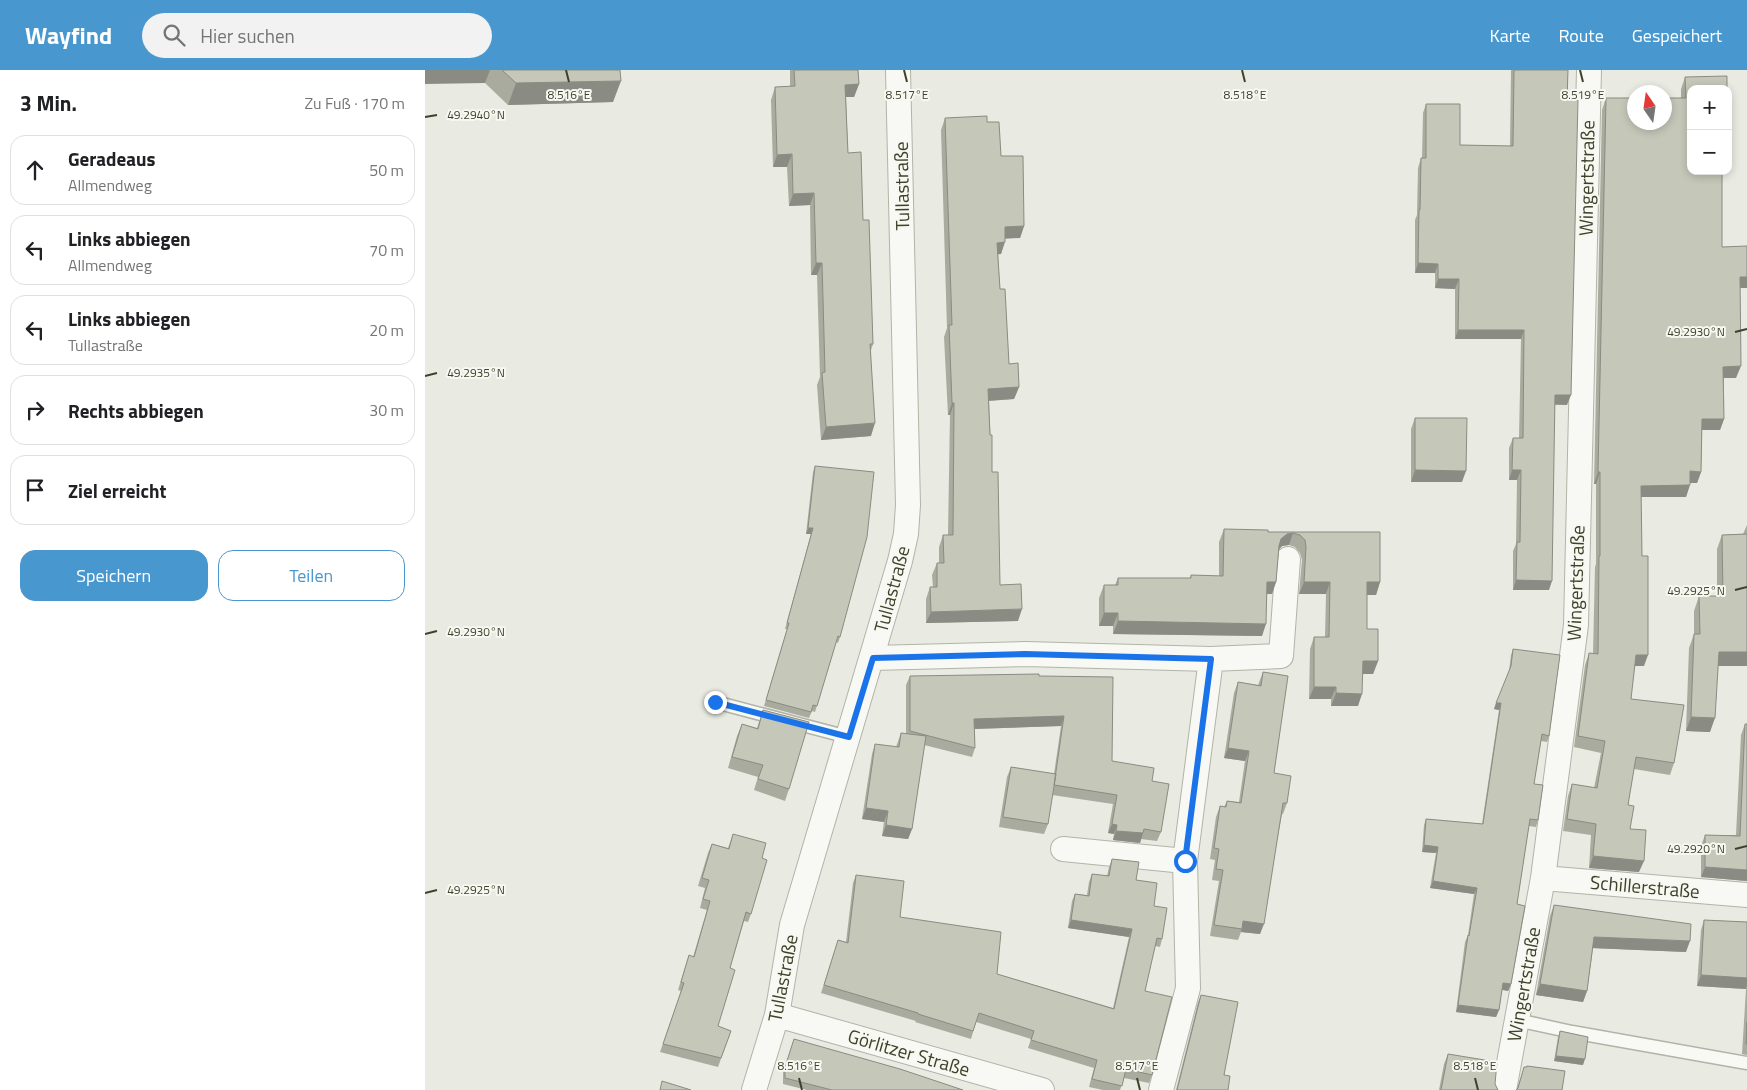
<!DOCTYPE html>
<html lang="de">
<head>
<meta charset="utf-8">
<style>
	body { margin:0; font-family:"Titillium Web",sans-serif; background:#f2f2f2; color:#202124 }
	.controls { position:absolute; right:15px; top:15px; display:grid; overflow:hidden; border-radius:10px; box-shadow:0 2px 8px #0003 }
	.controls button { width:45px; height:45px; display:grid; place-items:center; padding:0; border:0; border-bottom:1px solid #e0e0e0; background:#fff; color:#202124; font:25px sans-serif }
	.compass { position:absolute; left:1202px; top:15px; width:45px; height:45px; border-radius:50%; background:#fff; box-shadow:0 2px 8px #0003; rotate:347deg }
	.stop { position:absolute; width:15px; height:15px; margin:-11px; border:4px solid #1a73e8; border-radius:50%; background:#fff }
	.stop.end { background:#1a73e8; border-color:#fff; box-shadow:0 1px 5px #0008 }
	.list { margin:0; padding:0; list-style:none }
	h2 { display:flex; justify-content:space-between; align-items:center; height:65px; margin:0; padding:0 20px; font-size:21px }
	h2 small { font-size:16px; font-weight:400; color:#757577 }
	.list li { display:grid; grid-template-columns:32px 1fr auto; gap:15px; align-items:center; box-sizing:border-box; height:70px; margin:0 10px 10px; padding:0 10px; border:1px solid #e0e0e0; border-radius:15px }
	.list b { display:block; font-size:19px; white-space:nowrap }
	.list p { margin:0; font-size:16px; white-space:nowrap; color:#757577 }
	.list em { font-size:16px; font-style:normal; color:#757577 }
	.actions { display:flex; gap:10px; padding:15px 20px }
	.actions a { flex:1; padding:11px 0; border:1px solid #4898cf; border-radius:15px; text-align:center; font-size:18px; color:#4898cf }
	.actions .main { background:#4898cf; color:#fff }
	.icon { flex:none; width:28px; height:28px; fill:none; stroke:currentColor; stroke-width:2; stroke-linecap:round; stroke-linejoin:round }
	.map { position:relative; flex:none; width:1322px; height:1020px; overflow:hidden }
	header { display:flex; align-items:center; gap:30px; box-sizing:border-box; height:70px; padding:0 25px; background:#4898cf; color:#fff }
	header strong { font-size:24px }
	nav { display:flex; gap:28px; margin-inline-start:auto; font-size:18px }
	.search { width:350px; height:45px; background:#f2f2f2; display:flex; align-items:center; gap:12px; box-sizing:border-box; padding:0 18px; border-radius:28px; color:#757577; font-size:19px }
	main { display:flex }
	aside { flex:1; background:#fff }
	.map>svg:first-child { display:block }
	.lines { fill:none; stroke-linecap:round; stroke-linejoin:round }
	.service-casing { stroke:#b2b4a7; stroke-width:15 }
	.minor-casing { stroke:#b2b4a7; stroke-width:26 }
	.service { stroke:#f8f9f5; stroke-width:12 }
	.minor { stroke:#f8f9f5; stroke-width:24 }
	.wall { fill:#a9ab9f }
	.shaded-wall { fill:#8a8b82 }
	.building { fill:#c5c7b9; stroke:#8a8b82 }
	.route { stroke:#1a73e8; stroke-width:6 }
	.ticks { fill:none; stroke:#3e422a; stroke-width:2 }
	.labels { text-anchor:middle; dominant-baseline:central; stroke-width:4; stroke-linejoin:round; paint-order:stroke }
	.street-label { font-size:19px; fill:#3e422a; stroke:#f7f8f2 }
	.ticks-label { font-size:12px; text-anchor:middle; fill:#3e422a; stroke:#f7f8f2; stroke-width:4; stroke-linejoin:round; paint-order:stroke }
</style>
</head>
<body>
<header>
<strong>Wayfind</strong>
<div class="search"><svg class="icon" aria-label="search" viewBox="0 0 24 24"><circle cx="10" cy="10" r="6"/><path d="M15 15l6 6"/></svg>Hier suchen</div>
<nav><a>Karte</a><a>Route</a><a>Gespeichert</a></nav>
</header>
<main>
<aside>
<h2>3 Min.<small>Zu Fuß · 170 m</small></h2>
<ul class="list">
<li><svg class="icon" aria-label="ahead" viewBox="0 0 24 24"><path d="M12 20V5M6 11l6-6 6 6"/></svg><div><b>Geradeaus</b><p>Allmendweg</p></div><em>50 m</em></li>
<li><svg class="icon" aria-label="left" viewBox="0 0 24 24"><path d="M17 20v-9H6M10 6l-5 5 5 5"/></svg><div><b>Links abbiegen</b><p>Allmendweg</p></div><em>70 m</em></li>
<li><svg class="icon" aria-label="left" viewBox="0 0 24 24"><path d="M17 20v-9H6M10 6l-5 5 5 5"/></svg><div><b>Links abbiegen</b><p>Tullastraße</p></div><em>20 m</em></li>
<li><svg class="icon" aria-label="right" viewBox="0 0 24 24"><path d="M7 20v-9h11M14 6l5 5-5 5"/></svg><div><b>Rechts abbiegen</b></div><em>30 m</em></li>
<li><svg class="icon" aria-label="arrive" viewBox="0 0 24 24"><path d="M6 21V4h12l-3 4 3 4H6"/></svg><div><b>Ziel erreicht</b></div></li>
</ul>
<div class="actions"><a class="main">Speichern</a><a>Teilen</a></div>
</aside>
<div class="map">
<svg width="1322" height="1020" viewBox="0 0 1322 1020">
	<rect width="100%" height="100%" fill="#e9eae2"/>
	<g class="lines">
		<g class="service-casing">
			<path id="service" d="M290 632 423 667
				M1092 950 1147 962 1322 993"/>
		</g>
		<g class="minor-casing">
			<path id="minor" d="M448 588 600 584 786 589 856 586 863 489
				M638 779 760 791
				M1118 808 1322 825
				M352 945 617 1020
				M329 1020 352 945 367 855 475 491 481 464 483 435 473 0
				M736 1020 763 918 760 791 786 589
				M1079 1020 1118 808 1151 555 1164 0"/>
		</g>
		<use href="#service" class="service"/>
		<use href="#minor" class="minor"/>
	</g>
	<path class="wall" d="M0 0H195L188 32 83 35 60 13Z
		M365 0H433L434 14 429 27H421L423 83 438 150 448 274 446 280V366L396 370 392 315 395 307 392 205H386L385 135 364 136 362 97H348L346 30 350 17H365Z
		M1086 0H1143L1142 335H1130L1124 520H1088V481L1091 474 1092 410H1084V378L1088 368H1094L1096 269H1030V219L1010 218V203H990V150L992 145 993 98 996 88H997L998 43 1001 34 1035 75 1085 76Z
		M1260 7 1266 19 1297 177 1315 218 1311 308H1299V349L1295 360H1277L1276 402 1272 413H1265L1261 427H1216L1219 596H1209L1206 629 1249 693 1245 705 1209 699 1203 735 1205 759 1214 802 1164 798 1166 765 1138 761 1143 726 1147 714 1169 718 1176 683 1149 677 1160 595 1164 583 1168 584 1170 497 1171 494V414H1169L1177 40 1181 28H1256V19Z
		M520 48 562 52 576 86 599 156 595 168H580L576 184H573L575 219 584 294 594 317 589 329 564 331 567 402 575 515 593 551 501 553V529L505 517H508L507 505 512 493H514V477L518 465H523L525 345H523L519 267 522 258 516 60Z
		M990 348 1037 412H986V359Z
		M390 396 415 567 413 573 411 572 390 642 387 641 384 648 339 636 362 559H360L386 464H381L388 402Z
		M1322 455V596H1293L1285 662 1261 661 1264 578 1269 564V541L1274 526H1292V479L1297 465 1318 464Z
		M799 459 843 462H955V512L951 525H942V559L953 591 948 604H938L933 636H906V629H884L885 579 889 567H900L901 524H874L877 490 875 483 870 477 864 475 857 476 854 480 851 512 847 524H842L837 566 688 564V556H674V528L679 515H690L693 508H765L766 505 794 506V472Z
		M1088 579 1124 666 1122 672 1116 671 1109 714 1113 750 1111 757 1104 756 1092 834 1086 914 1083 921 1077 920 1074 940 1071 947 1031 942 1040 872 1043 865 1049 824 1005 818 1011 783 997 782 999 755 1001 749 1057 754 1074 640 1069 639 1084 601 1086 585Z
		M838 602 849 703 862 733 858 744H857L835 864 816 862 813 870 785 866 794 811 787 810 790 790 785 789 791 747 795 736 799 737 802 731 814 732 820 691 799 688 809 623 813 612 833 615Z
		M485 606H614L687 691 727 711 736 762 732 771 716 769 715 773 688 770 689 764 683 763 688 734 627 725 623 754 619 764 574 757 582 707 586 697 629 704 636 656 550 659V678L547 687 499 675 487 759 483 769 457 766 459 752 437 749 447 684 450 674 471 677 476 663 481 664V615Z
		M338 640 364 719 360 731 329 720 333 707 303 698 312 666 317 654 332 658Z
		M1320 654 1322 811 1276 807V776L1280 765H1311L1316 665Z
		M308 764 337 788 326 844 323 852 319 851 305 898 293 956 306 961 293 997 235 982 256 921 253 920 261 894 264 885 268 887 282 840 275 838 280 818 273 816 283 783 287 774 303 778Z
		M687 789 711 810 729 836 737 869 735 877 730 876 720 921 727 1005 724 1013 699 1008 695 1020H678L664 1017 669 998 603 978 606 969 551 952 546 969 490 952 491 951 396 923 413 870 421 872 428 813 431 805 475 847 572 904 688 938 704 867 643 858 647 831 650 824 662 825 664 812 667 804 682 806 684 797Z
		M1129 835 1261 882 1168 878 1162 921 1158 932 1111 925 1125 846Z
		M1279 850 1322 852V985L1317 984 1321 919 1272 916 1276 860Z
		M776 925 799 1005 803 1020H751L773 932Z
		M1135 961 1158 995 1129 991 1133 967Z
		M367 975 538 1020H382L358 1014V1003Z
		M1023 984 1070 1014 1073 1020H1014L1019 994Z
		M1099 997 1140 1001 1092 1019Z"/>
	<path class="shaded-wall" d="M0 0H65L60 13 0 14Z
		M196 11 188 32 83 35 91 13Z
		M434 14 429 27H416L420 15Z
		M367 84 362 97H348L352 85Z
		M389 123 385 135 364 136 368 124Z
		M599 156 595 168 575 169 580 157Z
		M580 172 576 184 568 185 572 173Z
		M391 193H397L392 205H386Z
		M993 193 1013 194 1010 203H990Z
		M1315 207H1322V218H1310Z
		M1013 209H1034L1030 219 1010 218Z
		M1033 260H1099L1096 269H1030Z
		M1316 296 1311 308H1294L1298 297Z
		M594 317 589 329 559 331 563 319Z
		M1130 325H1146L1142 335 1127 334Z
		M527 333H529L525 345H523Z
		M1277 349H1299L1295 360H1273Z
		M450 353 446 366 396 370 401 357Z
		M990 400 1041 401 1037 412H986Z
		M1087 400H1096L1092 410H1084Z
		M1265 401 1276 402 1272 413H1261Z
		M1173 402H1175L1171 414H1169Z
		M1265 415 1261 427H1212L1216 416Z
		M383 458H388L386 464H381Z
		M868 463 864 475 857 476 851 482 856 469 862 464Z
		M1091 510 1127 511 1124 520H1088Z
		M842 512H851L847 524H837Z
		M879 512H905L901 524H874Z
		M942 512H955L951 525H938Z
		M597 539 593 551 501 553 506 542Z
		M679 543H693L688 556H674Z
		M693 551 841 554 837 566 688 564Z
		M1294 582H1322V596H1288Z
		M1211 585H1223L1219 596H1206Z
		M938 591H953L948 604H933Z
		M889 617H911L906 629H884Z
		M911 623 937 624 933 636H906Z
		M1071 633H1076L1074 640 1069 639Z
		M639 646 636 656 546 659 549 649Z
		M1266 647 1290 648 1285 662 1261 661Z
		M803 678 824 681 820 691 799 688Z
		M441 738 463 741 459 752 437 749Z
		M687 754 692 755 689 764 683 763Z
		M461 755 487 759 483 769 457 766Z
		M691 761 718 763 715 773 688 770Z
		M999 775 1013 777 1011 783 997 782Z
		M1168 786 1219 791 1214 802 1164 798Z
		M1280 797 1322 800V811L1276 807Z
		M1008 811 1052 818 1049 824 1005 818Z
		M646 850 707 859 704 867 643 858Z
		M818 851 839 854 835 864 816 862Z
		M1169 867 1265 871 1261 882 1165 878Z
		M1276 905 1322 908V915L1321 919 1272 916Z
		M1078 913 1086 914 1083 921 1075 919Z
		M1115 914 1162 921 1158 932 1111 925Z
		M1033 935 1074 940 1071 947 1031 942Z
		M1131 986 1160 989 1158 995 1129 991Z"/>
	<path class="building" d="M77 0H195L196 11 91 13Z
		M369 0H433L434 14 420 15 423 83 436 82 438 150H444L448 274H445L450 353 401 357 397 303 400 302 397 193H391L389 123 368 124 367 84 352 85 350 17 370 16Z
		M1089 0H1143L1142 30H1153L1146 325H1130L1127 511 1091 510 1092 472H1095L1096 400H1087L1088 368H1098L1099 260H1033L1034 209H1013V194L993 193 994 140H995L996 88H1001V34H1035V75L1088 76Z
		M1302 6V19H1266V101H1297V177L1322 176V207H1315L1316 296 1298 297 1299 349H1277L1276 402 1265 401V415L1216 416 1217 486H1223V585H1211L1206 629 1259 635 1249 693 1211 687 1203 735 1209 736 1205 759 1221 760 1219 791 1168 786 1171 754 1142 749 1147 714 1172 718 1180 671 1153 666 1164 583 1173 584 1174 486H1175V402H1173L1181 28H1210V52H1240V28H1261L1260 7Z
		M562 46V52H574L576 86H598L599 156 580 157V172L572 173 575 219H580L584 294 593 293 594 317 563 319 565 365H567V402H573L575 515 596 514 597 539 506 542 505 517H512V493H519L518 465H528L529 333H527L524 255H527L520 48Z
		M1303 54 1304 84H1303Z
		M990 348H1042L1041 401 990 400Z
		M390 396 449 402 442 467 415 567 413 566 392 636 388 635 386 642 341 630 364 553H362L388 458H383Z
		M799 459 843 460V462H955V512H942V559H953V591H938L937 624 911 623V617H889V567H904L905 512H879L881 477 880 470 875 465 868 463 862 464 856 469 854 476 851 512H842L841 554 693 551V543H679V515H693V508H766V505L798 506Z
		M1322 464V582H1294L1290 648 1266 647 1269 564H1275L1274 526H1298L1297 465Z
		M1088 579 1135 585 1124 666 1117 664 1109 714 1118 715 1113 750 1105 749 1092 834 1100 836 1086 914 1078 913 1074 940 1033 935 1043 865 1044 866 1052 818 1008 811 1013 777 999 775 1001 749 1058 754 1076 633H1071L1086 596Z
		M838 602 863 606 849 703 866 706 862 733H858L839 854 818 851 817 859 789 855 798 800 791 799 794 779 789 778 795 736 801 737 802 731 816 733 824 681 803 678 813 612 836 616Z
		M614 604V606L688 607 687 691 729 698 727 711 744 714 736 762 719 759 718 763 691 761 692 755 687 754 692 725 629 715 639 646 549 649 550 678 485 661V606Z
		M338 640 384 652 364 719 333 709 338 695 307 687 317 654 333 659Z
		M1320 654H1322V800L1280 797V765L1315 766Z
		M476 663 501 666 487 759 461 755 463 741 441 738 450 674 474 677Z
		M586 697 631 704 623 754 578 747Z
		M308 764 341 773 337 788 342 790 326 844 321 842 305 898 310 900 293 956 306 961 296 988 238 974 259 913 256 912 264 885 269 887 285 831 278 829 284 810 277 808 287 774 304 779Z
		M687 789 714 792 711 810 732 813 729 836 742 838 737 869 732 868 720 921 747 927 727 1005 701 999 697 1016 667 1009 672 990 606 970 609 961 554 943 548 961 493 944V943L399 915 413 870 423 873 431 805 479 811 475 847 576 862 572 904 689 939 707 859 646 850 650 824 664 826 667 804 684 806Z
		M1129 835 1266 854 1265 871 1169 867 1162 921 1115 914Z
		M1279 850 1322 852V908L1276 905Z
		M776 925 813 932 799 1005 805 1006 803 1020H752Z
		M1322 952V974H1321Z
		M1135 961 1163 967 1160 989 1131 986Z
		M369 969 475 999 538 1020H407L360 1008V997Z
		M1023 984 1072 992 1070 1014 1073 1020H1016Z
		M1102 996 1140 1001 1137 1020H1091L1093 1018 1099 997H1102Z
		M237 1011 266 1020H235Z"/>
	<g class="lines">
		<path class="route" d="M290 632 424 667 448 588 600 584 786 589 760 791"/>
	</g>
	<path class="ticks" d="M141 0 144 12M479 0 482 12M817 0 820 12M1155 0 1158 12M0 47 12 45M1310 262 1322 259M0 306 12 303M1310 520 1322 517M0 564 12 561M1310 779 1322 776M0 823 12 820M374 1008 377 1020M712 1008 715 1020M1050 1008 1053 1020"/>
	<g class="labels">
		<g class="street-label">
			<text transform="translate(1161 108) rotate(-89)">Wingertstraße</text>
			<text transform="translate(476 116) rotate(-91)">Tullastraße</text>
			<text transform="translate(1150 513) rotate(-88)">Wingertstraße</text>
			<text transform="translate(466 519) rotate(-75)">Tullastraße</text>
			<text transform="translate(1220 816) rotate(5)">Schillerstraße</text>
			<text transform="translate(357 908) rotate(-79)">Tullastraße</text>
			<text transform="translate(1098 914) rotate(-80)">Wingertstraße</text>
			<text transform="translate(484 982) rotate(16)">Görlitzer Straße</text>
		</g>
	</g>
	<g class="ticks-label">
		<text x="144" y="29">8.516°E</text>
		<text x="482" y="29">8.517°E</text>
		<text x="820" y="29">8.518°E</text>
		<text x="1158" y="29">8.519°E</text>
		<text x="51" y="49">49.2940°N</text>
		<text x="1271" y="266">49.2930°N</text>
		<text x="51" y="307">49.2935°N</text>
		<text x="1271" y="525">49.2925°N</text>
		<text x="51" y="566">49.2930°N</text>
		<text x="1271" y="783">49.2920°N</text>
		<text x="51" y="824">49.2925°N</text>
		<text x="374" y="1000">8.516°E</text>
		<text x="712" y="1000">8.517°E</text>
		<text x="1050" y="1000">8.518°E</text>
	</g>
</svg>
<div class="controls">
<button>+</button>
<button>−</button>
</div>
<svg class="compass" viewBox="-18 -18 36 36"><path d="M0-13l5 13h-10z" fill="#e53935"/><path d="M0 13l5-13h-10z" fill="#757577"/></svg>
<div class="stop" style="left:760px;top:791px"></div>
<div class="stop end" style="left:290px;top:632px"></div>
</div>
</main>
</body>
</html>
